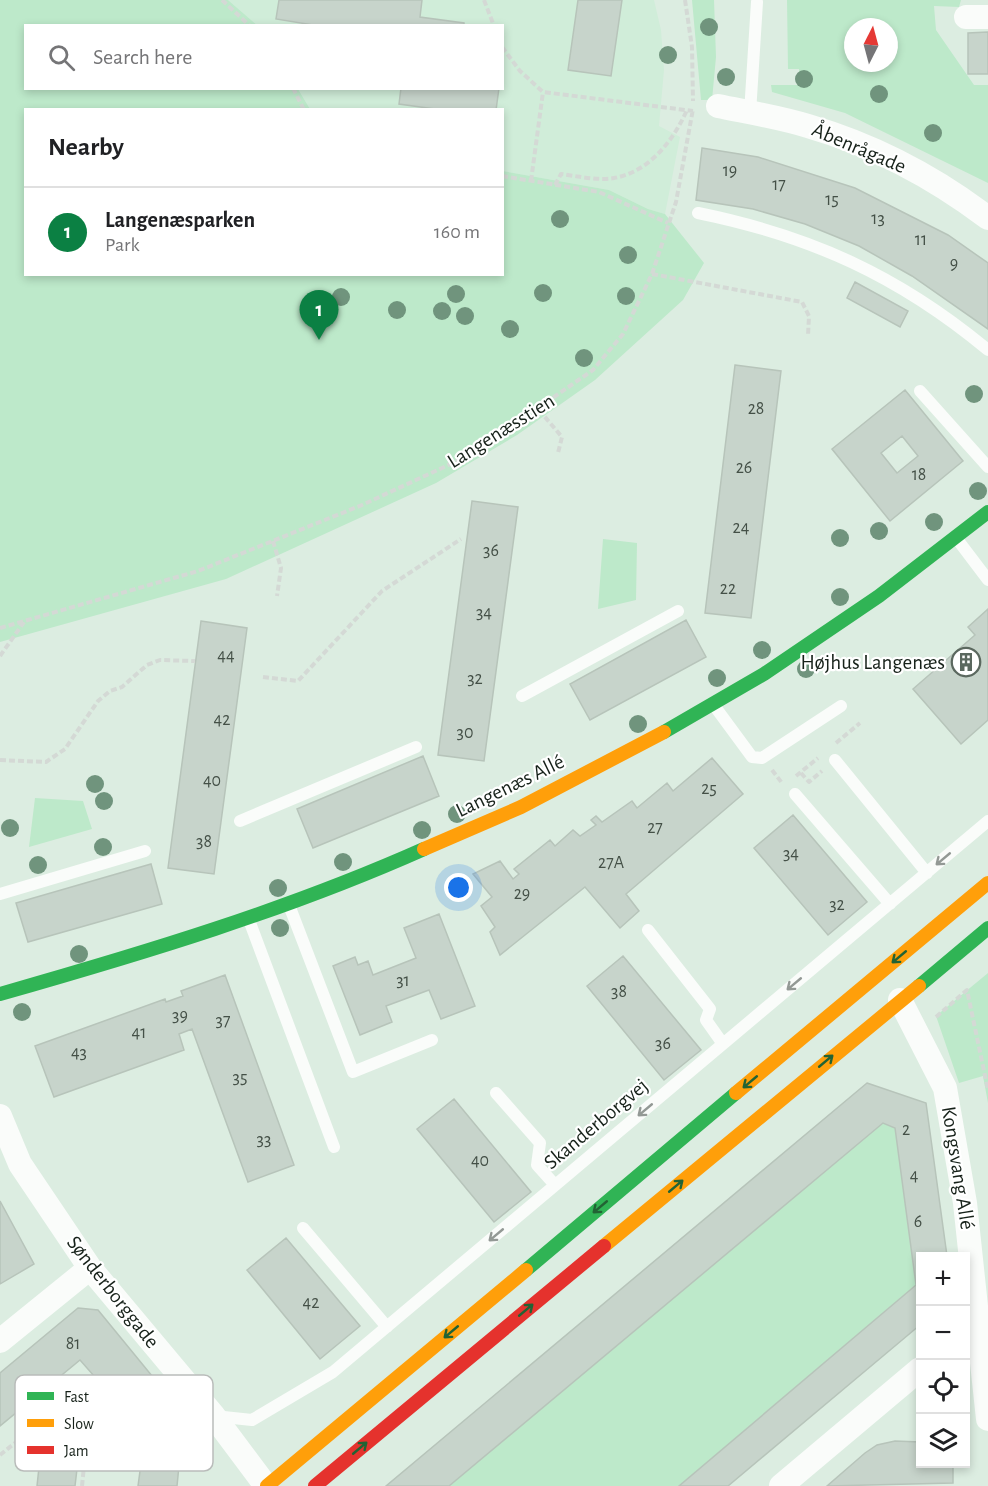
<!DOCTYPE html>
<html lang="en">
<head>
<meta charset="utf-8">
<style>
	body { margin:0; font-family:"Alegreya Sans",sans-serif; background:#f6f6f6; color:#202124 }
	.controls { position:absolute; right:18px; bottom:18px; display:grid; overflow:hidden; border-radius:0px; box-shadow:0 3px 9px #0003 }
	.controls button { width:54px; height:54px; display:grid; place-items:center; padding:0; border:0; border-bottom:2px solid #e0e0e0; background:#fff; color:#202124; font:30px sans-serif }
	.compass { position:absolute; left:844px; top:18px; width:54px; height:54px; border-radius:50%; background:#fff; box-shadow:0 3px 9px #0003; rotate:6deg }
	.you { position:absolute; left:459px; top:888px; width:21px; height:21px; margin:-15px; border:4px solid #fff; border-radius:50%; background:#1a73e8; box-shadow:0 0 0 9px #1a73e833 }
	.badge { display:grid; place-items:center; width:39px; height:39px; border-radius:50%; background:#0b8043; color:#fff; font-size:20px; font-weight:700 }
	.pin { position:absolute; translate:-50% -50px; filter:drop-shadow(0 2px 3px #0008) }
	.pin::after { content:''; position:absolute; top:32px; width:21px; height:18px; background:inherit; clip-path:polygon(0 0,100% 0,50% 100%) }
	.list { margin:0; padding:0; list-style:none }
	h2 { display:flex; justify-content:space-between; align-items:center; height:78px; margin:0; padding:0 24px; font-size:26px }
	h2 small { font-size:20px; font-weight:400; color:#757577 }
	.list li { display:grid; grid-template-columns:39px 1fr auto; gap:18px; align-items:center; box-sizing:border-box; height:90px; padding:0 24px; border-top:2px solid #e0e0e0 }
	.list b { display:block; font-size:22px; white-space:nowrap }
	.list p { margin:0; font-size:20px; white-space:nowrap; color:#757577 }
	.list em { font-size:20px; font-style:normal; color:#757577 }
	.icon { flex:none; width:33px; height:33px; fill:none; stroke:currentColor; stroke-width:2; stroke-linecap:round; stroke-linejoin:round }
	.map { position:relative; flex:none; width:988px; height:1486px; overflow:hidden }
	.search { position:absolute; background:#fff; box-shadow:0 3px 9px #0003; left:24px; top:24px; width:480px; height:66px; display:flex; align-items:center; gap:15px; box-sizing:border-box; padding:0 21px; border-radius:0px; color:#757577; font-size:22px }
	.panel { position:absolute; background:#fff; box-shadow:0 3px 9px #0003; left:24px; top:108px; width:480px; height:168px; border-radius:0px }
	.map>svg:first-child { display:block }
	.built { fill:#d0edd9 }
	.green { fill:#bde9ca; fill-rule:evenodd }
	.building { fill:#c7d4cb; stroke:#b7c4ba; stroke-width:1.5; fill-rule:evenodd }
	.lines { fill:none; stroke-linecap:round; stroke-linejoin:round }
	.path { stroke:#d4d9d5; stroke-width:4; stroke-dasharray:6 3; stroke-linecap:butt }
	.lane { stroke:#fafcfa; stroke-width:12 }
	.street { stroke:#fafcfa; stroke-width:24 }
	.fast { stroke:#30b455; stroke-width:14 }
	.slow { stroke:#ff9f0a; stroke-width:14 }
	.jam { stroke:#e5322d; stroke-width:14 }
	.tree { fill:#70947d }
	.oneway { stroke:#939995 }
	.oneway2 { stroke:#226334 }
	.labels { text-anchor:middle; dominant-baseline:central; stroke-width:4.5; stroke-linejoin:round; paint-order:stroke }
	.number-label { font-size:18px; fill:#445047 }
	.street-label { font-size:21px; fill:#162119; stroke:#fff }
	.poi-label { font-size:21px; fill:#162119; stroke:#fff; text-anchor:end }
	.key { fill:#fff; stroke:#b9bcba; stroke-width:1.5 }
	.key-label { font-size:16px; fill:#162119 }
</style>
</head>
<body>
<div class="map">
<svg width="988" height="1486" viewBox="0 0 988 1486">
	<rect width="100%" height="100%" fill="#dcede1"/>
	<path class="built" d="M228 0H654L661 30 664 70 659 126 680 137 665 214 648 209 609 190 503 171 502 110 310 109 298 89 502 88V26L257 25Z"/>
	<path class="green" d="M0 0H228L257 25 26 26V88L298 89 310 109 26 110V274H502L503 171 609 190 648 209 665 214 704 263 683 300 595 380 517 435 436 483 226 579 0 642Z
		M692 0H714L716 57 712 100H701Z
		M787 0H961L959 7 934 6 936 30 974 85H988V183L845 113 772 92 771 85H799V69H788ZM853 27H889V63H853Z
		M603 539 637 543 636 600 598 609Z
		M35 798 83 801 92 829 29 847Z
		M988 973V1103L983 1076 959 1083 936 1016Z
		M883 1123 895 1128 916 1285 679 1486H449Z"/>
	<path class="building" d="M279 0H422L420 17 464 23V26H319L276 19Z
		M578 0H622L611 76 568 70Z
		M988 32V74H968V33Z
		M401 88H499L496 110H442L399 104Z
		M702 148 758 157 855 188 948 235 988 263V329L912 276 859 246 805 224 753 209 696 200Z
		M855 282 908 311 900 327 847 298Z
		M735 365 781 371 751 618 705 613Z
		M905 390 963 461 890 521 832 449ZM902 436 918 456 897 473 881 453Z
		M472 501 518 507 484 761 438 755Z
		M988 609V720L961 744 913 689 975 635 968 627Z
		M686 620 706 657 590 720 570 684Z
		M201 621 247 628 214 874 168 868Z
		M423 756 439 796 313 848 297 809Z
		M712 758 743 794 626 894 639 911 620 928 585 887 500 955 490 932 495 927 481 906 492 897 473 874 500 861 513 879 519 874 514 869 550 840 555 846 573 830 580 836 596 825 591 820 596 816 602 822 632 801 637 808 667 783 673 791Z
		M793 815 867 902 828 935 754 848Z
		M151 864 162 904 28 942 16 903Z
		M439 914 475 1006 441 1019 429 990 386 1006 392 1022 360 1035 333 966 355 957 358 965 368 961 373 975 416 958 404 928Z
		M623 956 701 1050 664 1080 587 986Z
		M225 975 294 1165 248 1182 192 1029 179 1034 184 1050 54 1097 35 1046 165 999 166 1002 183 996 181 991Z
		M867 1083 926 1103 947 1256H920V1325L728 1486H679L916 1285 895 1128 883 1123 449 1486H386Z
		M454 1099 531 1192 494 1222 417 1129Z
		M0 1201 34 1264 0 1284Z
		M286 1238 360 1326 320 1359 247 1270Z
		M78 1308 98 1310 184 1415 177 1486H138L145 1434 80 1360 0 1426V1373Z
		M42 1439 80 1443 75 1486H37Z
		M895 1441 920 1442V1464H953V1483L827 1486 865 1453 877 1445Z"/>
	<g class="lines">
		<path class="path" d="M222 0 250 26
			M484 0 494 26
			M685 0 692 47 693 101
			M502 47 520 71 543 92 693 111
			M293 88 304 110
			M502 176 599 192 668 223
			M531 181 543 92
			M555 185 561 174C577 176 598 181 614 178 649 172 673 141 687 110
			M652 274 802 302 809 316 808 336
			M539 410 562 437 558 453
			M273 541 281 568 277 596
			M0 628 198 571 362 505 470 455 593 370 623 334 652 274 676 202 693 109
			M0 656 24 622
			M263 677 298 681 382 591 461 539
			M836 743 860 723
			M0 760 46 762 65 749 98 701 110 691 122 687 147 665 160 660 195 661
			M772 770 782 783
			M801 773 809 782 822 771
			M796 776 818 758
			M936 1017 967 990 988 1090
			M0 1455 78 1392 118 1438
			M82 1486 90 1407"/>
		<path class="lane" d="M750 113 757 2
			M698 213C811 236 899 276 988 350
			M920 391 988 467
			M957 539 988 580
			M522 696 678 611
			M713 704 752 757 762 758 841 706
			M835 760 927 873
			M795 794 890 904
			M240 821 416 747
			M0 894 145 851
			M289 905 353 1072 432 1040
			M249 920 334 1147
			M648 930 710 1009 706 1020 723 1044
			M496 1093 540 1143 537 1165 555 1185
			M303 1228 387 1327
			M214 1416 252 1420 333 1372 988 821"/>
		<path class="street" d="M966 17H988
			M718 106C747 112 779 117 808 126 873 145 934 177 988 218
			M900 1000 945 1088 965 1203 988 1419
			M0 1116 20 1164 90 1268 213 1415 266 1486
			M0 1341 90 1268
			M781 1486 920 1369"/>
		<path class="fast" d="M664 732 764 674 879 596 988 512
			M919 986 988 928
			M0 994C144 953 287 910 424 849
			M526 1270 736 1093"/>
		<path class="slow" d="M424 849 521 807 664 732
			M736 1093 988 883
			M604 1246 919 986
			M267 1486 526 1270"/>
		<path class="jam" d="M315 1486 604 1246"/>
	</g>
	<g class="tree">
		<circle cx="709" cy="27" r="9"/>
		<circle cx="668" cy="55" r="9"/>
		<circle cx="726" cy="77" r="9"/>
		<circle cx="804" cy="79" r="9"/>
		<circle cx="879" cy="94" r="9"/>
		<circle cx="933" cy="133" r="9"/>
		<circle cx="560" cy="219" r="9"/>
		<circle cx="628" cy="255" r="9"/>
		<circle cx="543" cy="293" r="9"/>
		<circle cx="456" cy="294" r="9"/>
		<circle cx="626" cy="296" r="9"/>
		<circle cx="341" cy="297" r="9"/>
		<circle cx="397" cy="310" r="9"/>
		<circle cx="442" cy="311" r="9"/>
		<circle cx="465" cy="316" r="9"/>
		<circle cx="510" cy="329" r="9"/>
		<circle cx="584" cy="358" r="9"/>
		<circle cx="974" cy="394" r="9"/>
		<circle cx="978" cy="491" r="9"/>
		<circle cx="934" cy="522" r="9"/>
		<circle cx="879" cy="531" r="9"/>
		<circle cx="840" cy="538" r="9"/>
		<circle cx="840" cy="597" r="9"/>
		<circle cx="762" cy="650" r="9"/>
		<circle cx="806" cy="669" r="9"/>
		<circle cx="717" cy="678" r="9"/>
		<circle cx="638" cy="724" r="9"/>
		<circle cx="95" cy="784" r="9"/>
		<circle cx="104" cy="801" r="9"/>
		<circle cx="457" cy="814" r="9"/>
		<circle cx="10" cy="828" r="9"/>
		<circle cx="422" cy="830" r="9"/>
		<circle cx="103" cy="847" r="9"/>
		<circle cx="343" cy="862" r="9"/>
		<circle cx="38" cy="865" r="9"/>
		<circle cx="278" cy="888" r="9"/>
		<circle cx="280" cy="928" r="9"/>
		<circle cx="79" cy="954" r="9"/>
		<circle cx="22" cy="1012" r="9"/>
	</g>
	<defs><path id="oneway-shaft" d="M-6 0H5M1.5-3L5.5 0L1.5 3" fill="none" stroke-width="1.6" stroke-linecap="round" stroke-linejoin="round" transform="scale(1.5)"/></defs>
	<g class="oneway">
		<use href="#oneway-shaft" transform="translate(943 859) rotate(140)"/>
		<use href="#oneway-shaft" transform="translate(794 984) rotate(140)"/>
		<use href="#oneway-shaft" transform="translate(645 1110) rotate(140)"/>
		<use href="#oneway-shaft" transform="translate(496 1235) rotate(140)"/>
	</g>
	<g class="oneway2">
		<use href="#oneway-shaft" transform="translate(899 957) rotate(140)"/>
		<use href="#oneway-shaft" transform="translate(826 1061) rotate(-40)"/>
		<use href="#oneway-shaft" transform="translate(750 1082) rotate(140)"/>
		<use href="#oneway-shaft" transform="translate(676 1186) rotate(-40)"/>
		<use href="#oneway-shaft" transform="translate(600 1207) rotate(140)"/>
		<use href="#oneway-shaft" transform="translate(526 1310) rotate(-40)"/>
		<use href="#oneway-shaft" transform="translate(451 1332) rotate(140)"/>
		<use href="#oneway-shaft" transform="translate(360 1448) rotate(-40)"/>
	</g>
	<defs>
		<g id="building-ring" transform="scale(1.5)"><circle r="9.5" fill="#fff" stroke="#5b685f" stroke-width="1.5"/><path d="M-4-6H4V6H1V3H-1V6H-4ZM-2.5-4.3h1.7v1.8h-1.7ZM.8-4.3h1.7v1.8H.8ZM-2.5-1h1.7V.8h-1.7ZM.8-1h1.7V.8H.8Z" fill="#5b685f"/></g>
	</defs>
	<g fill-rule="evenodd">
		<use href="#building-ring" x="966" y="662"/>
	</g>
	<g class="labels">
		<g class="number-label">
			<text x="730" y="171">19</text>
			<text x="779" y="185">17</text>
			<text x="832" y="200">15</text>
			<text x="878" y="219">13</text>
			<text x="921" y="240">11</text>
			<text x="954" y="264">9</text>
			<text x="756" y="409">28</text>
			<text x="744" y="468">26</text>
			<text x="919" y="475">18</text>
			<text x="741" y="528">24</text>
			<text x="491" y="551">36</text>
			<text x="728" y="589">22</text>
			<text x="484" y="613">34</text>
			<text x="226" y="656">44</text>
			<text x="475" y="679">32</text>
			<text x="222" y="720">42</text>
			<text x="465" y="733">30</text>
			<text x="212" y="781">40</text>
			<text x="709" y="789">25</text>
			<text x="655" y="828">27</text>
			<text x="204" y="842">38</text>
			<text x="791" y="854">34</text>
			<text x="611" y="863">27A</text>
			<text x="522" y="894">29</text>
			<text x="837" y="905">32</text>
			<text x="403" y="981">31</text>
			<text x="619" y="992">38</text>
			<text x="180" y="1016">39</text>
			<text x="223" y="1021">37</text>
			<text x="139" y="1033">41</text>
			<text x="663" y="1044">36</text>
			<text x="79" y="1053">43</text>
			<text x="240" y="1078">35</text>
			<text x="906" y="1130">2</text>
			<text x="264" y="1140">33</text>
			<text x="480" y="1161">40</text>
			<text x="914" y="1176">4</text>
			<text x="918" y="1222">6</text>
			<text x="311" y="1303">42</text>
			<text x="73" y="1344">81</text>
		</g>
		<g class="street-label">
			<text transform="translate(859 148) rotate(23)">Åbenrågade</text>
			<text transform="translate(501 431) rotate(-32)">Langenæsstien</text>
			<text transform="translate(510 786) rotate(-26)">Langenæs Allé</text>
			<text transform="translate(596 1124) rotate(-40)">Skanderborgvej</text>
			<text transform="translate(958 1168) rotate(81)">Kongsvang Allé</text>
			<text transform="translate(113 1292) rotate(52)">Sønderborggade</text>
		</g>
		<g class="poi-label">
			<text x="945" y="662">Højhus Langenæs</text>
		</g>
	</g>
	<rect x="15" y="1375" width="198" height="96" rx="9" class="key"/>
	<rect x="27" y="1392" width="27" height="8" fill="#30b455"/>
	<rect x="27" y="1419" width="27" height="8" fill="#ff9f0a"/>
	<rect x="27" y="1446" width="27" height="8" fill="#e5322d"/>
	<g class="key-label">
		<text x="64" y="1402">Fast</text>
		<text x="64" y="1429">Slow</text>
		<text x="64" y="1456">Jam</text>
	</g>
</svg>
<div class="controls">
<button>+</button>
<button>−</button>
<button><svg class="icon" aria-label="locate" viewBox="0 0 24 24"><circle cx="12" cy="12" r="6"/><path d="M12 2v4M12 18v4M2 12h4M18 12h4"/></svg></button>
<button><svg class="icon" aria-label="layers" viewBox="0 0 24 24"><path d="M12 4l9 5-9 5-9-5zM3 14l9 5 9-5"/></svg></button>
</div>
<svg class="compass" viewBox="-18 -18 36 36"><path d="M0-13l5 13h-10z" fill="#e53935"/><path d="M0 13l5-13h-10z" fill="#757577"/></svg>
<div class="you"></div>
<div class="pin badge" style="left:319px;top:340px">1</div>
<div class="search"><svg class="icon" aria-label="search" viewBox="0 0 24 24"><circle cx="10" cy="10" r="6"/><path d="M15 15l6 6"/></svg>Search here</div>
<section class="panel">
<h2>Nearby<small></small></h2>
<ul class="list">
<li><span class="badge">1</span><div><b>Langenæsparken</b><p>Park</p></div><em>160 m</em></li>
</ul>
</section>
</div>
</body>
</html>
